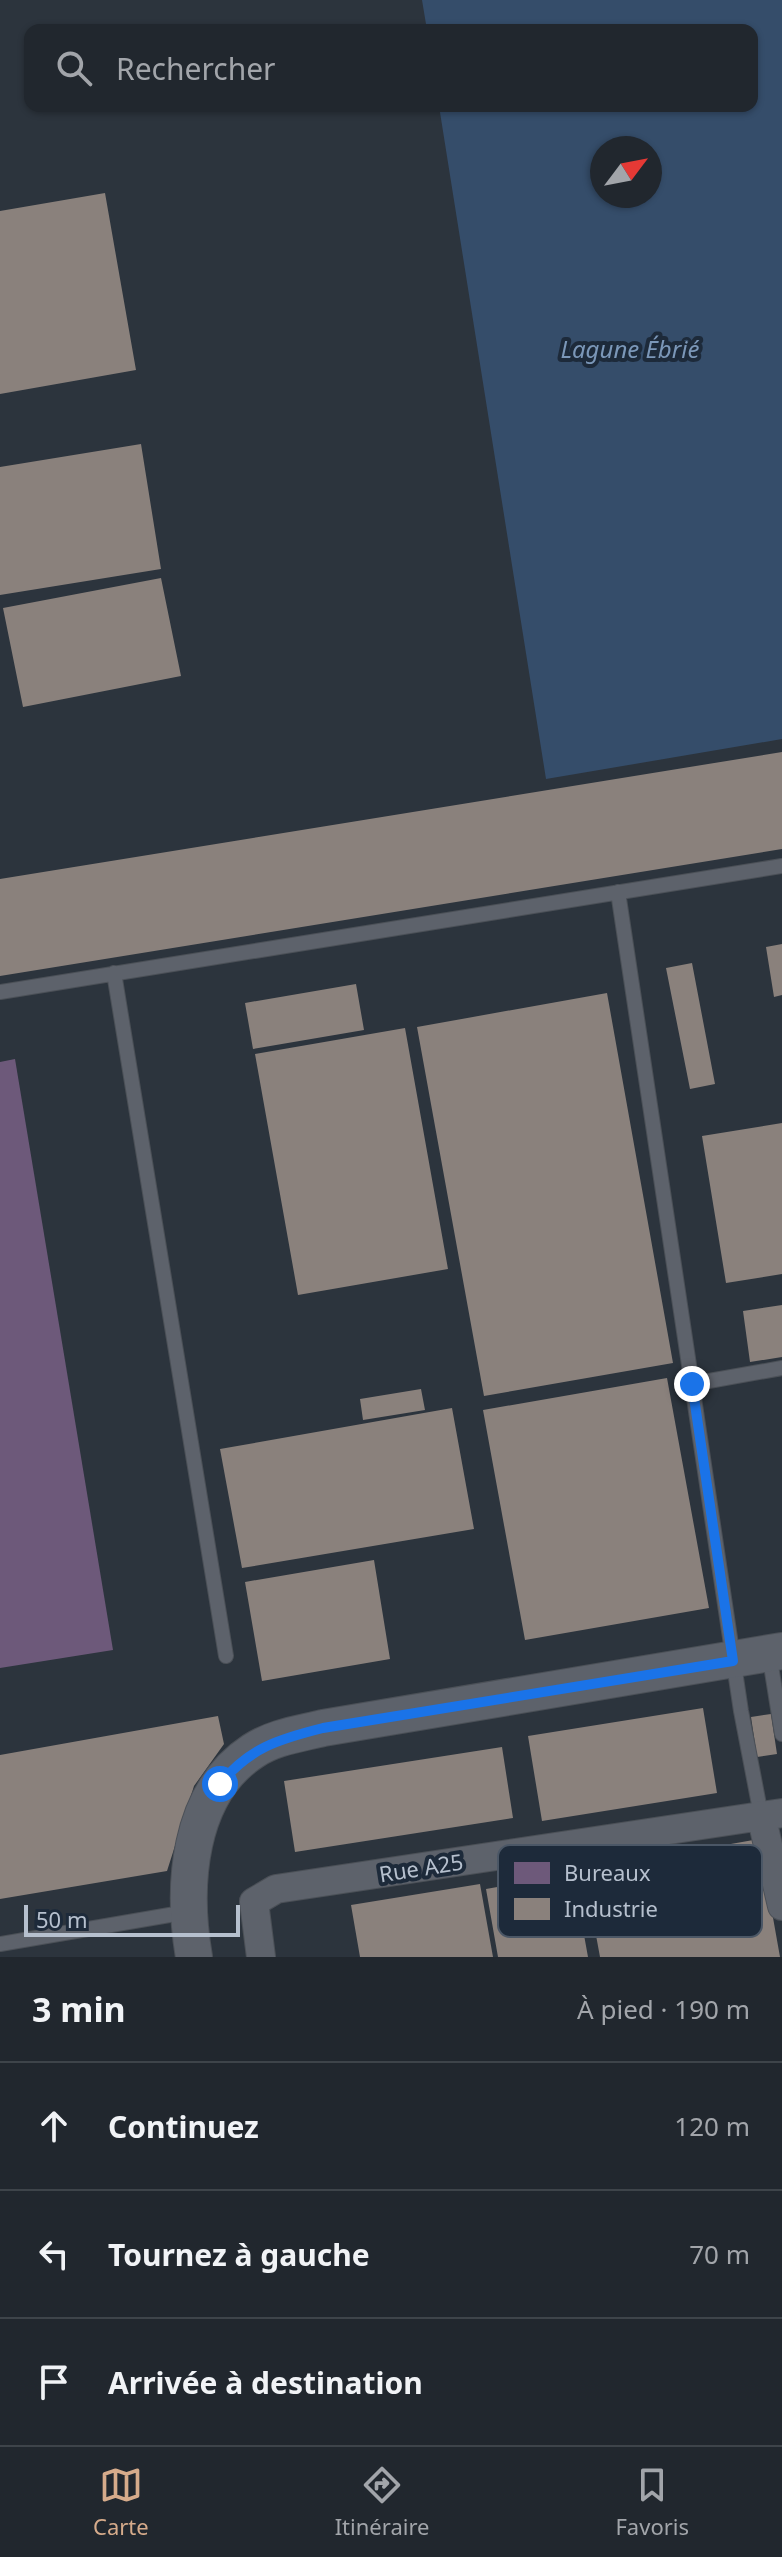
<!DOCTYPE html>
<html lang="fr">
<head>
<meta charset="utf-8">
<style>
	body { margin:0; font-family:"Noto Sans",sans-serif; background:#2d333a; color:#f1f3f6 }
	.compass { position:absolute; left:590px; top:136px; width:72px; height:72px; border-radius:50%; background:#21272e; box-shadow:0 2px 6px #0004; rotate:58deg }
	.scale { position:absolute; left:24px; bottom:20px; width:216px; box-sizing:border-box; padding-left:8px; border:4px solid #b6c0ce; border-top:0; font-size:22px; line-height:28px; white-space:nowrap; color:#b6c0ce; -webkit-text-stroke:6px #1d2a3a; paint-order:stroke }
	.stop { position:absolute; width:24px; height:24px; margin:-18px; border:6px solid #1a73e8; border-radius:50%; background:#fff }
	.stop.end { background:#1a73e8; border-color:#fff; box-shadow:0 2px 8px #0008 }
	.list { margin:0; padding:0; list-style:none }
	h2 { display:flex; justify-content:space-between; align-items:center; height:104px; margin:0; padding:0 32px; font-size:34px }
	h2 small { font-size:26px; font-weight:400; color:#a2a5aa }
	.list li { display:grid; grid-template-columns:52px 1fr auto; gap:24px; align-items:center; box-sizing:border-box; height:128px; padding:0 32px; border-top:2px solid #3e444a }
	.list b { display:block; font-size:30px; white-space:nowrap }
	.list em { font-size:26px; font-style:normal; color:#a2a5aa }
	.icon { flex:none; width:44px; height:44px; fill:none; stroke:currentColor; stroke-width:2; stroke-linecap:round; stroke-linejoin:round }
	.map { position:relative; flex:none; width:782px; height:1957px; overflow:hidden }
	.search { position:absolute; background:#21272e; box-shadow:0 2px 6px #0004; left:24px; right:24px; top:24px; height:88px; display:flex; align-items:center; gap:20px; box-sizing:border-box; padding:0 28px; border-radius:16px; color:#a2a5aa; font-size:30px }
	.sheet { height:488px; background:#21272e }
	nav { display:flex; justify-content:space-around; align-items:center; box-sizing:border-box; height:112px; border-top:2px solid #3e444a; background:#21272e; font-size:22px; color:#a2a5aa }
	nav a { display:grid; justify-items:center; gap:4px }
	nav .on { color:#d6ab8b }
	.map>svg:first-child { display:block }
	.water { fill:#354d6a; fill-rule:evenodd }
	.offices { fill:#6d597a }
	.industry { fill:#8a817c }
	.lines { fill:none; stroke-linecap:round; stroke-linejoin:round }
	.service-casing { stroke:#4b5057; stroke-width:16 }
	.minor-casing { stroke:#4b5057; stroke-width:30 }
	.tertiary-casing { stroke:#4b5057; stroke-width:38 }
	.service { stroke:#5d626b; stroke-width:14 }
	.minor { stroke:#5d626b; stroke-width:28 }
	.tertiary { stroke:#5d626b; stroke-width:36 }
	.route { stroke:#1a73e8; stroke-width:10 }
	.labels { text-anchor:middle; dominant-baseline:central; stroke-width:8; stroke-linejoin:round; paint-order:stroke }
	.street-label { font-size:22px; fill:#b6c0ce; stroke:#1d2a3a }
	.water-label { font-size:24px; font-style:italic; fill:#7b97b8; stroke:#1d2a3a }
	.key { fill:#1d2a3a; stroke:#4b5766; stroke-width:2 }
	.key-label { font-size:22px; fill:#b6c0ce }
</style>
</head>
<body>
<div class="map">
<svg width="782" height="1957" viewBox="0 0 782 1957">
	<rect width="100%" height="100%" fill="#2c343d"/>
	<path class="water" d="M422 0H782V739L546 779 439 106H752V30H427ZM602 148H650V196H602Z"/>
	<path class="offices" d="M15 1059 113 1650 0 1668V1062Z"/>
	<path class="industry" d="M105 193 136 370 0 394V211Z
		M141 444 161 569 0 595V467Z
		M161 578 181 676 23 707 3 608Z
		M782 752V849L0 976V879Z
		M782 944V995L774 997 766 947Z
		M692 963 715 1084 690 1089 666 968Z
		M356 984 364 1030 253 1049 245 1003Z
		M607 993 673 1363 484 1396 417 1027Z
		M405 1028 448 1269 298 1295 255 1054Z
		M782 1123V1274L726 1283 702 1136Z
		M782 1305V1357L750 1362 743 1311Z
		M667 1378 709 1608 525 1640 483 1410Z
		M421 1389 425 1410 363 1420 360 1399Z
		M452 1408 474 1529 242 1568 220 1449Z
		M374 1560 390 1659 262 1681 245 1582Z
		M703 1708 717 1793 542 1821 528 1736Z
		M771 1714 777 1754 757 1757 751 1717Z
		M218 1716 224 1744 194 1786 167 1871 0 1899V1755Z
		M502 1747 513 1818 295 1852 284 1781Z
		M759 1839 780 1957H600L584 1870Z
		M573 1874 588 1957H498L486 1889Z
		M480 1884 493 1957H360L351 1905Z"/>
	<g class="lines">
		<g class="service-casing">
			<path id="service" d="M618 892 741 1711 761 1815
				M114 973 226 1656
				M0 992 782 866
				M692 1384 782 1368
				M769 1653 782 1734
				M0 1944 187 1912"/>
		</g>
		<g class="minor-casing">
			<path id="minor" d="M761 1815 782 1906
				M261 1957 254 1902 276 1889 782 1813"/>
		</g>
		<g class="tertiary-casing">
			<path id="tertiary" d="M194 1957C182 1887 187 1794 253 1751 274 1737 299 1734 323 1728L782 1651"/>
		</g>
		<use href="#service" class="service"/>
		<use href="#minor" class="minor"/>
		<use href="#tertiary" class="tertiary"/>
	</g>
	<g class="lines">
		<path class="route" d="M220 1784C249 1748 279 1739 323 1728L733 1661 692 1384"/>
	</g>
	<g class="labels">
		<g class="street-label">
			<text transform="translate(421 1867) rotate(-9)">Rue A25</text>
		</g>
		<g class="water-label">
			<text x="630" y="348">Lagune Ébrié</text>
		</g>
	</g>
	<rect x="498" y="1845" width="264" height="92" rx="12" class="key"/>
	<rect x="514" y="1862" width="36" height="22" fill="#6d597a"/>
	<rect x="514" y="1898" width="36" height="22" fill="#8a817c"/>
	<g class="key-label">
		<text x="564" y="1881">Bureaux</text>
		<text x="564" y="1917">Industrie</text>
	</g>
</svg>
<svg class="compass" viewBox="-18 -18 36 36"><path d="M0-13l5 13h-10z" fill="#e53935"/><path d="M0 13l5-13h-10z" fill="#a2a5aa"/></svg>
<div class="scale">50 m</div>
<div class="stop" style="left:220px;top:1784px"></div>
<div class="stop end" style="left:692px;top:1384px"></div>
<div class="search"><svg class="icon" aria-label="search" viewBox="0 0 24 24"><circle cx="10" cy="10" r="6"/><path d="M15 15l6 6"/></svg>Rechercher</div>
</div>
<section class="sheet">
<h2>3 min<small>À pied · 190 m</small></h2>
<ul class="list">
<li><svg class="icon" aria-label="ahead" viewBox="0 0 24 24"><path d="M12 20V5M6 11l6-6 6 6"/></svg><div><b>Continuez</b></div><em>120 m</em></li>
<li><svg class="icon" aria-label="left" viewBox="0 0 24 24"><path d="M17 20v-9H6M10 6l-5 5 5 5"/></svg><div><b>Tournez à gauche</b></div><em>70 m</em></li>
<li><svg class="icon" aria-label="arrive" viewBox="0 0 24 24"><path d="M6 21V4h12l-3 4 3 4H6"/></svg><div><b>Arrivée à destination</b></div></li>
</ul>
</section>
<nav>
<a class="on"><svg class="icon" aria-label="map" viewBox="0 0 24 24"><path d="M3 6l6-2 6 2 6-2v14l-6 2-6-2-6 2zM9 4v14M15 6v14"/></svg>Carte</a>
<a><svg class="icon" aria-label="directions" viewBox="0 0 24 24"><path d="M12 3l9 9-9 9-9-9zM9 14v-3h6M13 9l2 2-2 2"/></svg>Itinéraire</a>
<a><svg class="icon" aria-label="saved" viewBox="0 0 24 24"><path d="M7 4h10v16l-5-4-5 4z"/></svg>Favoris</a>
</nav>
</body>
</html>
